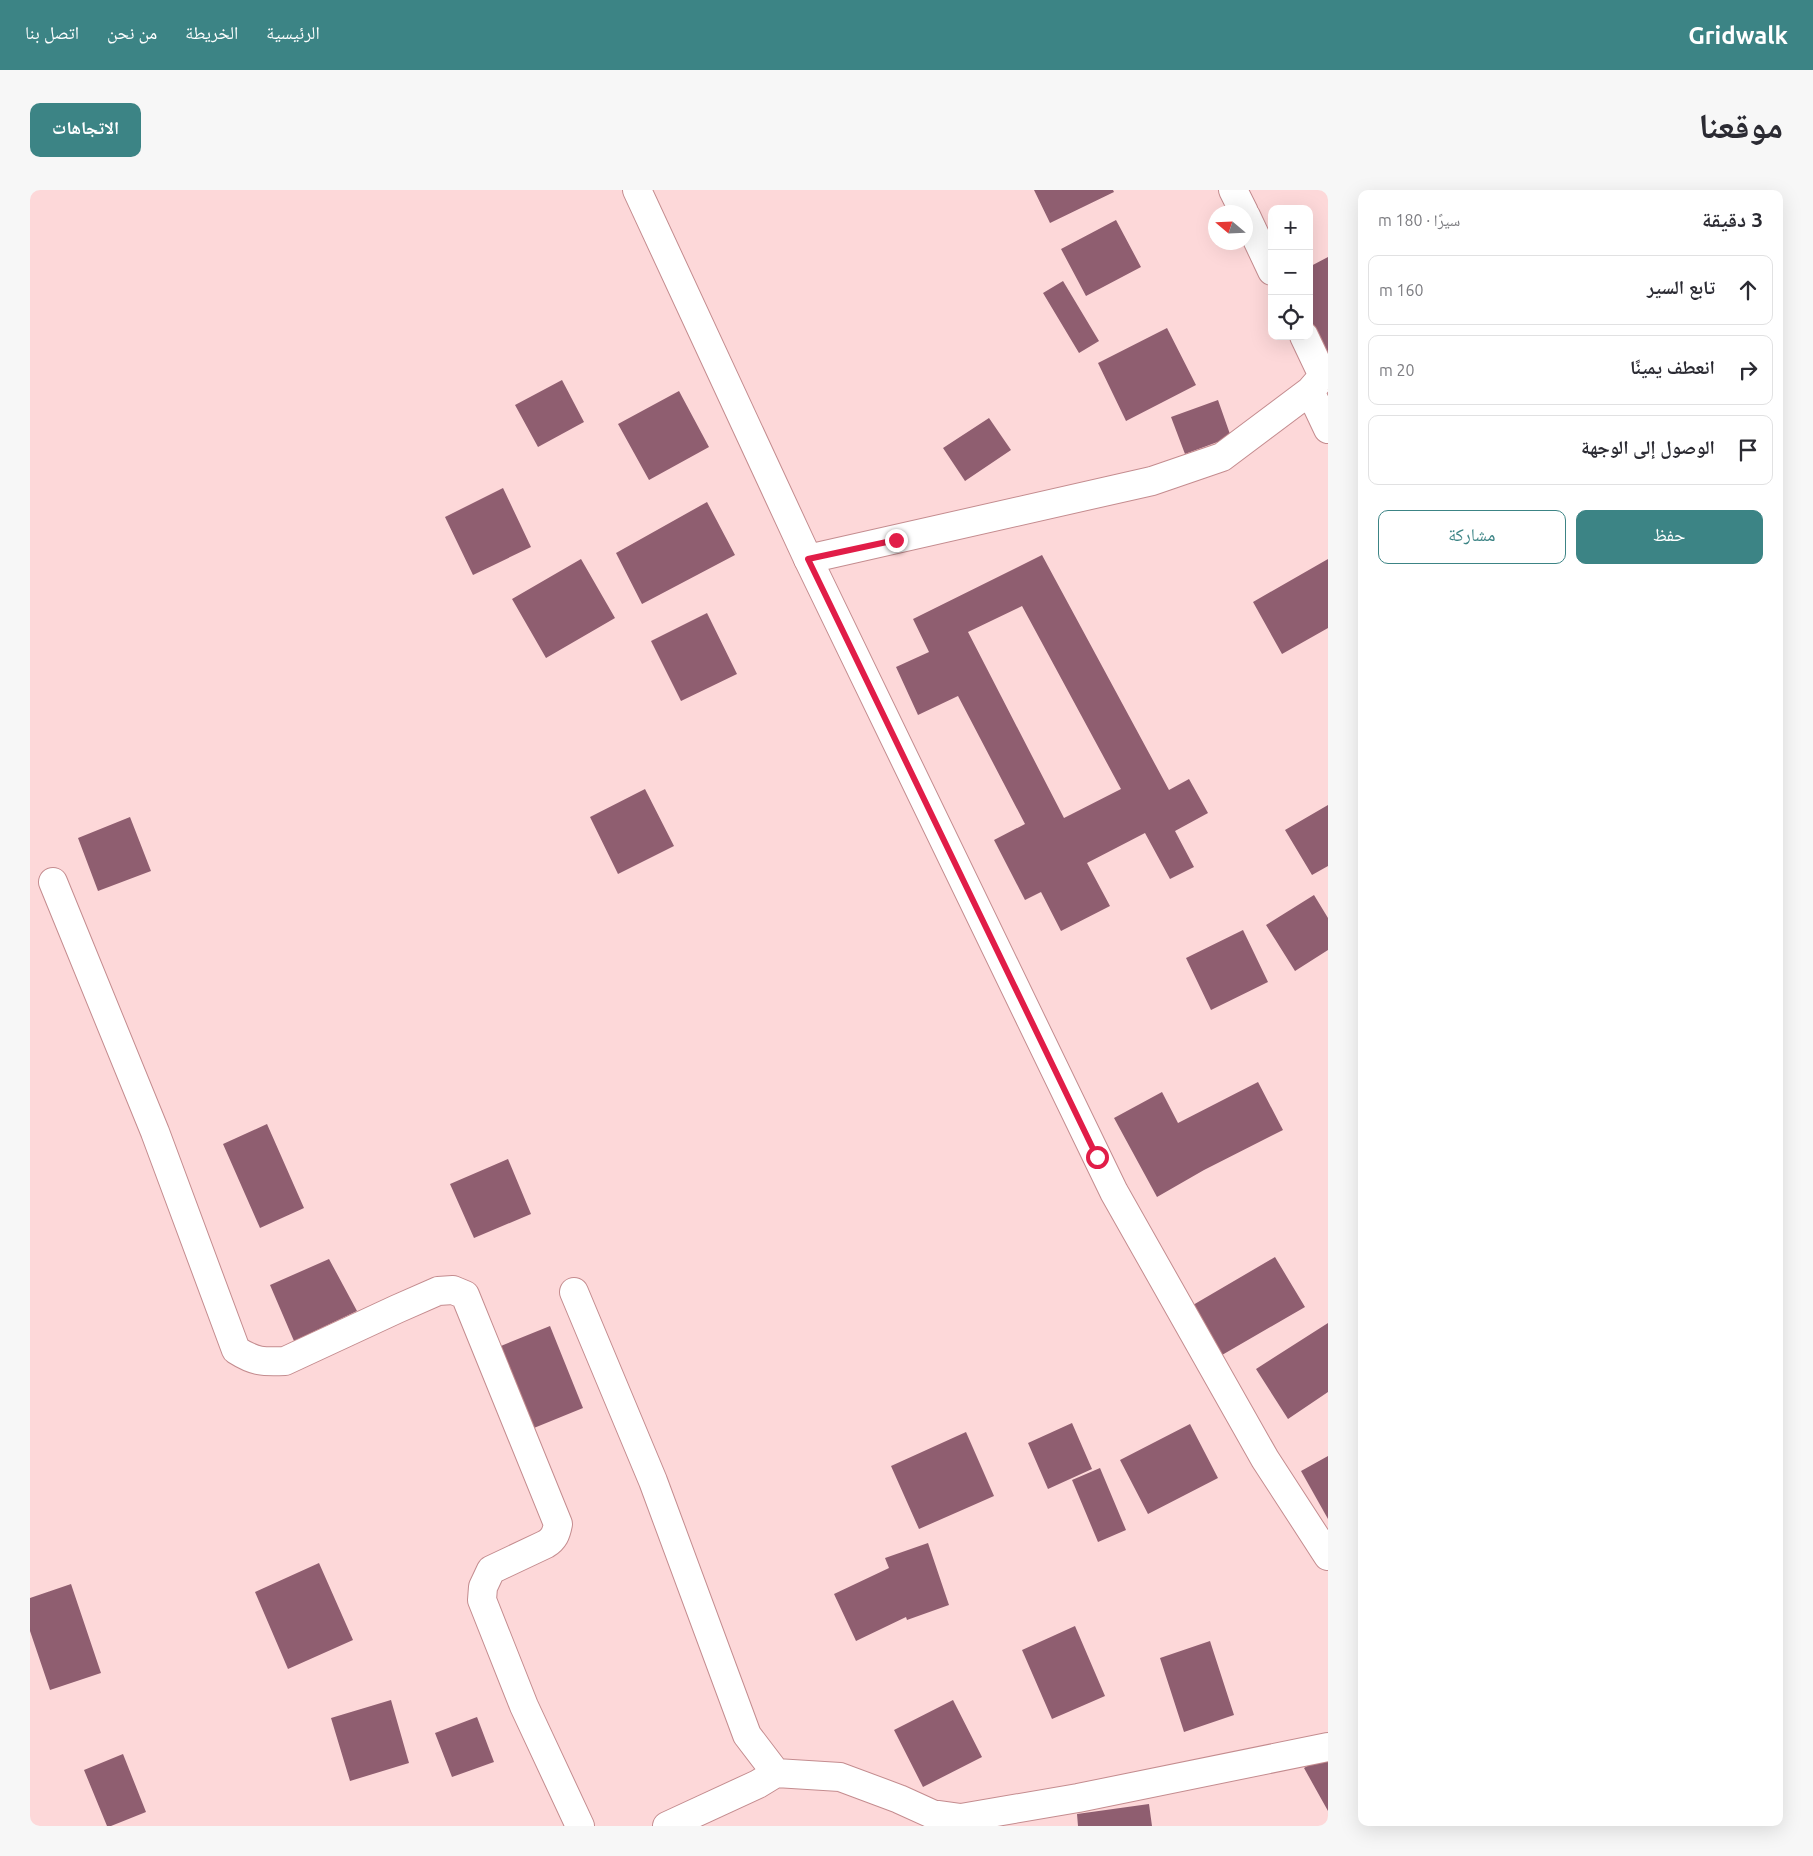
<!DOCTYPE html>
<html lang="ar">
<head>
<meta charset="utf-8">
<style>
	body { margin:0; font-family:Ubuntu,"Noto Naskh Arabic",sans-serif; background:#f7f7f7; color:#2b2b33; direction:rtl }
	.controls { position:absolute; right:15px; top:15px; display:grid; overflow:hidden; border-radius:10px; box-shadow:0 5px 20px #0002 }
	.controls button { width:45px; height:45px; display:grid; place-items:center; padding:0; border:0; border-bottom:1px solid #e1e1e2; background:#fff; color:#2b2b33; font:25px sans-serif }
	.compass { position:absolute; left:1178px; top:15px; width:45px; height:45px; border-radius:50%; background:#fff; box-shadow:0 5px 20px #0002; rotate:289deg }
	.stop { position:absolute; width:15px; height:15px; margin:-11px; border:4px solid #e11d48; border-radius:50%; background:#fff }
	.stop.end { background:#e11d48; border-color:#fff; box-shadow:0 1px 5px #0008 }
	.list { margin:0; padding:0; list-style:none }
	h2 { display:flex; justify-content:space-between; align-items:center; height:65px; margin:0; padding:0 20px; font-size:21px }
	h2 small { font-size:16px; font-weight:400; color:#7c7c81 }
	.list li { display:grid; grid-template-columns:32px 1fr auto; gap:15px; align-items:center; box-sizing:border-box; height:70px; margin:0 10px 10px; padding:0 10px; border:1px solid #e1e1e2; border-radius:10px }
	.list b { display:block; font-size:19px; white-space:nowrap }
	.list em { font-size:16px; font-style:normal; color:#7c7c81 }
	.actions { display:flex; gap:10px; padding:15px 20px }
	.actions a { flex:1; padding:11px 0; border:1px solid #3c8485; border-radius:10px; text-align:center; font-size:18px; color:#3c8485 }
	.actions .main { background:#3c8485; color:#fff }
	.icon { flex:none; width:28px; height:28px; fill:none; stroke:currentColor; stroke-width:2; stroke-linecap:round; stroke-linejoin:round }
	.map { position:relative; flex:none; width:1298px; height:1636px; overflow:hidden; direction:ltr; border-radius:10px }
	header { display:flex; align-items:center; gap:30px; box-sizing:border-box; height:70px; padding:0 25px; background:#3c8485; color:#fff }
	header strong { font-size:24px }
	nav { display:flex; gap:28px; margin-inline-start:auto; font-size:18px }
	.intro { display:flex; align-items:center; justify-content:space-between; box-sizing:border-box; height:120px; padding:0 30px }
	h1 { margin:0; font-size:35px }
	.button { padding:12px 22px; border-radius:10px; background:#3c8485; color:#fff; font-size:18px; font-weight:700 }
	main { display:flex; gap:30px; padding:0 30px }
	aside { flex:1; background:#fff; border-radius:10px; box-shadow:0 5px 20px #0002 }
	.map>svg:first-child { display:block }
	.building { fill:#8f5e70; fill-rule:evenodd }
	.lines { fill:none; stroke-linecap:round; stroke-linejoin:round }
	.minor-casing { stroke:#c48c8f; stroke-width:30 }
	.tertiary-casing { stroke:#c48c8f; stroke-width:30 }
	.minor { stroke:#fff; stroke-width:28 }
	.tertiary { stroke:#fff; stroke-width:28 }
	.route { stroke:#e11d48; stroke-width:6 }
</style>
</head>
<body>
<header>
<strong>Gridwalk</strong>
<nav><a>الرئيسية</a><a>الخريطة</a><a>من نحن</a><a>اتصل بنا</a></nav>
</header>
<div class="intro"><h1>موقعنا</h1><a class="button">الاتجاهات</a></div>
<main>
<aside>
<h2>3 دقيقة<small>سيرًا · 180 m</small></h2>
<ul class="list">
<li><svg class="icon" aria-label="ahead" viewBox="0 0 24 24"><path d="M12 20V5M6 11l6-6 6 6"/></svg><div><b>تابع السير</b></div><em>160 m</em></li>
<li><svg class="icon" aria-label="right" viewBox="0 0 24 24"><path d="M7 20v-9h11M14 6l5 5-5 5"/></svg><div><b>انعطف يمينًا</b></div><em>20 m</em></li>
<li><svg class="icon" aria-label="arrive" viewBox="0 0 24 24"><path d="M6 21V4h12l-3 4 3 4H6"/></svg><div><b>الوصول إلى الوجهة</b></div></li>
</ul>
<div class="actions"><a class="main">حفظ</a><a>مشاركة</a></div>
</aside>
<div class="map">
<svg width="1298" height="1636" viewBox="0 0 1298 1636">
	<rect width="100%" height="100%" fill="#fdd8d9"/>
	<path class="building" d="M1004 0H1083L1084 2 1020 33Z
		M1086 30 1111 77 1056 106 1031 59Z
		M1298 67V164L1279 128V77Z
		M1033 91 1069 151 1049 163 1013 103Z
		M1137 138 1166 195 1096 231 1068 173Z
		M532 190 554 232 508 257 485 215Z
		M649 201 679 257 619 290 588 234Z
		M1188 210 1201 247 1155 264 1141 227Z
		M959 228 981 260 935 291 913 258Z
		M473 298 501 357 443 385 415 327Z
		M677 312 705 365 612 414 586 363Z
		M1012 365 1139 600 1159 589 1178 623 1145 641 1164 677 1140 689 1115 643 1057 673 1080 716 1031 741 1011 702 995 710 964 650 995 634 928 506 888 525 866 477 899 462 883 429ZM992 416 1091 599 1034 628 938 442Z
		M551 369 585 428 516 468 482 409Z
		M1298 369V438L1252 464 1223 412Z
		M677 423 707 484 651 511 621 451Z
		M615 599 644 656 588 684 560 627Z
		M1298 615V676L1282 685 1255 640Z
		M100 627 121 681 68 701 48 648Z
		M1284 705 1298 728V760L1265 781 1236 735Z
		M1213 740 1238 792 1181 820 1156 768Z
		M1228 892 1253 940 1174 980 1127 1007 1084 928 1132 902 1148 933Z
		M237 934 274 1018 230 1038 193 954Z
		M478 969 501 1024 444 1048 420 994Z
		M1245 1067 1275 1117 1192 1165 1163 1115Z
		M299 1069 327 1121 264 1151 240 1095Z
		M1298 1133V1202L1258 1229 1226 1179Z
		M520 1136 553 1218 499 1240 466 1158Z
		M1042 1233 1062 1279 1018 1299 998 1253Z
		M1160 1234 1188 1288 1118 1324 1090 1270Z
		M936 1242 964 1306 889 1339 861 1276Z
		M1298 1266V1329L1271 1281Z
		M1070 1278 1096 1340 1068 1352 1042 1290Z
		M898 1353 919 1415 877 1430 876 1427 826 1451 804 1404 859 1378 855 1368Z
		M289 1373 323 1450 258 1479 225 1402Z
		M41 1394 71 1483 20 1500 0 1441V1408Z
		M1045 1436 1075 1506 1022 1529 992 1460Z
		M1180 1451 1204 1525 1154 1542 1130 1468Z
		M361 1510 379 1573 320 1591 301 1528Z
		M923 1510 952 1567 893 1597 864 1540Z
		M447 1527 464 1572 422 1587 405 1543Z
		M93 1564 116 1622 81 1636H77L54 1580Z
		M1298 1564V1621L1274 1578Z
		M1119 1614 1122 1636H1048L1047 1624Z"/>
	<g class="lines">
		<g class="minor-casing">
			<path id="minor" d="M1203 0 1214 22
				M1216 26 1242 81
				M1274 146 1293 186
				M1280 201 1298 239
				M778 369 1122 291 1192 267 1280 201 1293 186 1298 182
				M23 692 125 942 206 1160C225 1172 233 1172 255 1171L367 1119 408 1101 423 1100 435 1105 528 1334C526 1344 524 1349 516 1354L461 1380 453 1397 452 1410 494 1516 550 1636
				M544 1102 623 1291 717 1545 746 1583
				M637 1636 728 1594 746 1583 810 1587 869 1609 902 1624 931 1628 1048 1608 1298 1557"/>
		</g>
		<g class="tertiary-casing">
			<path id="tertiary" d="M607 0 778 369 1084 1002 1235 1269 1298 1366"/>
		</g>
		<use href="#minor" class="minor"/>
		<use href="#tertiary" class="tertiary"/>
	</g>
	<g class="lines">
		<path class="route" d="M866 350 778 369 1067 967"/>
	</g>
</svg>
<div class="controls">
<button>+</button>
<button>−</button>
<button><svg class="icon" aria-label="locate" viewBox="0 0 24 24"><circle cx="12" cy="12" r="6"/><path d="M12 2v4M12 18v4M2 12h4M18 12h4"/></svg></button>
</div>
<svg class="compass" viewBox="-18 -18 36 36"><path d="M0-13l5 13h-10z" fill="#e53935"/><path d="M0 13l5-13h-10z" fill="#7c7c81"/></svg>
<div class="stop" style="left:1067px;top:967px"></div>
<div class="stop end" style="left:866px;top:350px"></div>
</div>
</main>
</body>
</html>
